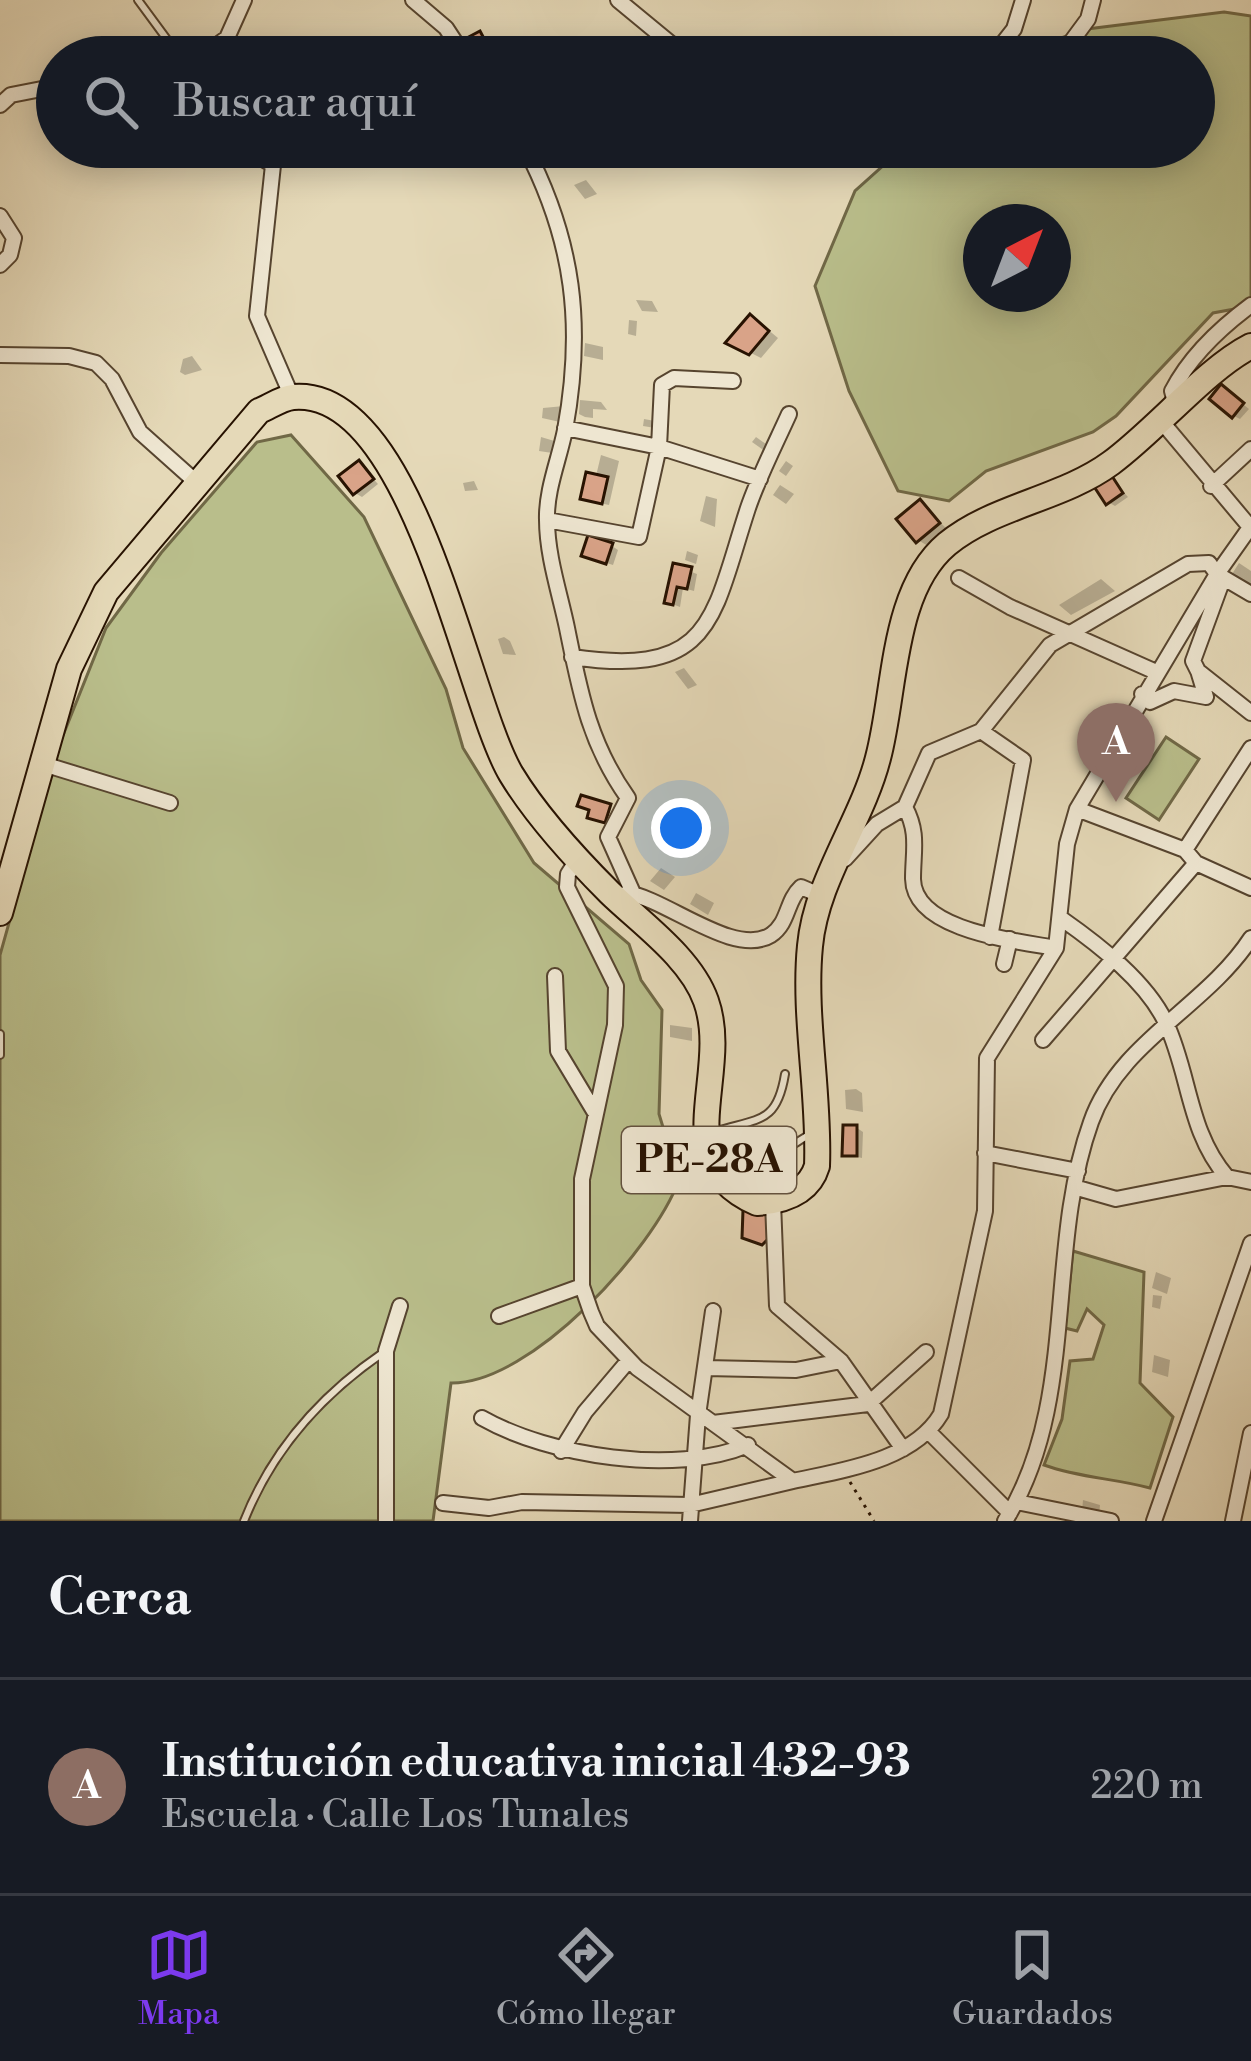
<!DOCTYPE html>
<html lang="es">
<head>
<meta charset="utf-8">
<style>
	body { margin:0; font-family:"Libre Bodoni",serif; background:#242831; color:#f1f3f6 }
	.compass { position:absolute; left:963px; top:204px; width:108px; height:108px; border-radius:50%; background:#171b24; box-shadow:0 6px 30px #0003; rotate:42deg }
	.you { position:absolute; left:681px; top:828px; width:42px; height:42px; margin:-30px; border:9px solid #fff; border-radius:50%; background:#1a73e8; box-shadow:0 0 0 18px #1a73e833 }
	.badge { display:grid; place-items:center; width:78px; height:78px; border-radius:50%; background:#7c3aed; color:#fff; font-size:39px; font-weight:700 }
	.pin { position:absolute; translate:-50% -99px; filter:drop-shadow(0 3px 6px #0008) }
	.pin::after { content:''; position:absolute; top:63px; width:42px; height:36px; background:inherit; clip-path:polygon(0 0,100% 0,50% 100%) }
	.list { margin:0; padding:0; list-style:none }
	h2 { display:flex; justify-content:space-between; align-items:center; height:156px; margin:0; padding:0 48px; font-size:51px }
	h2 small { font-size:39px; font-weight:400; color:#9ea1a6 }
	.list li { display:grid; grid-template-columns:78px 1fr auto; gap:36px; align-items:center; box-sizing:border-box; height:216px; padding:0 48px; border-top:3px solid #363941 }
	.list b { display:block; font-size:45px; white-space:nowrap }
	.list p { margin:0; font-size:39px; white-space:nowrap; color:#9ea1a6 }
	.list em { font-size:39px; font-style:normal; color:#9ea1a6 }
	.icon { flex:none; width:66px; height:66px; fill:none; stroke:currentColor; stroke-width:2; stroke-linecap:round; stroke-linejoin:round }
	.map { position:relative; flex:none; width:1251px; height:1521px; overflow:hidden }
	.search { position:absolute; background:#171b24; box-shadow:0 6px 30px #0003; left:36px; right:36px; top:36px; height:132px; display:flex; align-items:center; gap:30px; box-sizing:border-box; padding:0 42px; border-radius:66px; color:#9ea1a6; font-size:45px }
	.sheet { height:372px; background:#171b24 }
	nav { display:flex; justify-content:space-around; align-items:center; box-sizing:border-box; height:168px; border-top:3px solid #363941; background:#171b24; font-size:33px; color:#9ea1a6 }
	nav a { display:grid; justify-items:center; gap:6px }
	nav .on { color:#7c3aed }
	.map>svg:first-child { display:block }
	.green { fill:#b9be8b; stroke:#706846; stroke-width:3; fill-rule:evenodd }
	.shadow { fill:#0003 }
	.building { fill:#d9a388; stroke:#271201; stroke-width:3 }
	.lines { fill:none; stroke-linecap:round; stroke-linejoin:round }
	.lane-casing { stroke:#56442f; stroke-width:10 }
	.street-casing { stroke:#56442f; stroke-width:18 }
	.highway-casing { stroke:#271201; stroke-width:28 }
	.path { stroke:#271201; stroke-width:3; stroke-dasharray:3 6; stroke-linecap:butt }
	.lane { stroke:#eee6d1; stroke-width:6 }
	.street { stroke:#eee6d1; stroke-width:14 }
	.highway { stroke:#e5d9b8; stroke-width:24 }
	.labels { text-anchor:middle; dominant-baseline:central; stroke-width:10; stroke-linejoin:round; paint-order:stroke }
	.shield { fill:#eee6d1; stroke:#63523f; stroke-width:3 }
	.shield-label { font-size:39px; font-weight:bold; fill:#271201 }
</style>
</head>
<body>
<div class="map">
<svg width="1251" height="1521" viewBox="0 0 1251 1521">
	<rect width="100%" height="100%" fill="#e5d9b8"/>
	<filter id="stains"><feTurbulence type="fractalNoise" baseFrequency=".00167" numOctaves="4"/><feColorMatrix values="0 0 0 0 .2 0 0 0 0 .09 0 0 0 0 .02 0 0 0 .5 -.17"/></filter>
	<radialGradient id="worn" r=".72"><stop offset=".6" stop-color="#630" stop-opacity="0"/><stop offset="1" stop-color="#630" stop-opacity=".3"/></radialGradient>
	<path class="green" d="M1224 12 1251 16V306L1213 313 1116 416 1093 432 986 471 949 501 898 491 849 391 815 286 855 191 904 147H1194V57H1006L1087 29ZM981 222H1053V294H981Z
		M291 435 364 517 446 689 463 748 534 863 629 944 641 980 662 1010 659 1114 679 1180C653 1250 531 1384 451 1383L433 1521H0V955L58 748 106 628 161 553 257 442Z
		M1166 737 1199 759 1159 820 1126 798Z
		M1073 1251 1144 1272 1140 1383 1173 1417 1150 1488C1113 1478 1080 1478 1044 1465L1062 1419 1070 1361 1093 1359 1104 1325 1087 1309 1077 1331 1065 1328Z"/>
	<path class="shadow" d="M480 34 494 52 474 57 465 42Z
		M778 147H792L800 154 796 159Z
		M586 180 597 194 585 199 574 185Z
		M636 300 652 301 658 312 642 311Z
		M629 320 637 321 636 336 628 334Z
		M761 324 778 338 761 358 729 342Z
		M585 343 603 347V360L584 356Z
		M192 356 202 370 185 375 180 372 183 359Z
		M1228 392 1249 409 1240 419 1234 416Z
		M580 400 601 402 607 410 593 409V418L585 417 579 414Z
		M564 406 569 424 542 418 543 408Z
		M644 419 655 421V428L643 426Z
		M541 437 561 443 559 454 539 451Z
		M756 437 773 449 769 454 752 442Z
		M601 455 619 461 609 505 590 501Z
		M786 461 793 466 786 476 779 471Z
		M359 464 378 484 362 497 355 493Z
		M1110 477 1128 497 1115 506 1108 502Z
		M474 481 478 490 465 491 463 483Z
		M780 485 794 494 786 504 773 495Z
		M706 496 717 499 715 527 700 521Z
		M920 503 948 530 928 546 918 540Z
		M612 546 618 550 613 565 591 558Z
		M687 551 698 555 696 564 685 560Z
		M1239 563 1251 571V586L1232 574Z
		M675 566 697 574 694 591 683 588 680 607 667 602Z
		M1101 579 1115 591 1071 615 1059 605Z
		M504 637 510 641 516 655 503 654 498 639Z
		M684 668 697 685 688 689 675 672Z
		M661 868 675 877 664 890 650 881Z
		M696 893 714 903 708 915 690 904Z
		M670 1025 692 1028V1041L670 1037Z
		M856 1089 862 1093 863 1112 846 1109 845 1090Z
		M857 1128 863 1132 862 1158 845 1154Z
		M1156 1272 1171 1278 1167 1294 1152 1288Z
		M1153 1295 1162 1296 1160 1309 1152 1307Z
		M1154 1355 1170 1360 1168 1377 1152 1372Z
		M1083 1500 1100 1505 1099 1516 1082 1511Z"/>
	<path class="building" d="M480 31 489 48 470 57 461 41Z
		M750 314 769 331 749 355 725 343Z
		M1221 384 1244 403 1232 418 1209 399Z
		M359 460 374 479 353 495 338 476Z
		M586 472 608 477 602 504 580 499Z
		M1110 473 1123 493 1106 505 1093 485Z
		M920 499 940 523 916 543 896 519Z
		M588 535 613 543 606 564 581 556Z
		M673 563 692 567 687 589 677 587 673 605 664 603Z
		M581 795 611 804 605 823 587 818 589 810 577 806Z
		M843 1125H857V1156H842Z
		M743 1210 769 1211 768 1239 762 1245 742 1238Z"/>
	<g class="lines">
		<g class="lane-casing">
			<path id="lane" d="M138 0 180 57
				M0 1034V1055
				M717 1131C760 1118 777 1123 785 1074
				M720 1158C758 1173 781 1151 812 1133
				M244 1521C272 1450 321 1395 384 1352"/>
		</g>
		<g class="street-casing">
			<path id="street" d="M413 0 446 28 465 57
				M618 0 687 57
				M201 57 227 38 244 0
				M992 57 1014 29 1023 0
				M1060 57 1088 19 1093 0
				M0 105 11 95 57 86
				M243 147 273 165 257 316 292 397
				M525 147C574 241 584 326 565 430 559 460 546 490 547 520 547 556 560 594 567 628 580 692 589 743 628 798L608 837 633 893
				M0 216 14 238 10 255 0 265
				M0 355 69 356 96 363 112 379 140 432 196 482
				M1176 406 1172 391C1190 356 1220 328 1251 305
				M1162 422 1250 527
				M565 428 659 447 760 479
				M1211 486 1251 449
				M547 520 639 537 659 447 662 385 674 378 733 381
				M959 578 1010 607 1156 672
				M1223 579 1193 661 1198 671 1251 713
				M572 657C714 678 712 618 748 508 759 476 775 445 789 414
				M1142 694 1150 702 1174 691 1206 697 1199 674
				M981 731 1023 760 990 937
				M40 763 170 803
				M905 807C919 833 913 851 913 879 914 931 1017 941 1056 948
				M1077 809 1185 850 1196 863 1251 888
				M1185 850 1251 748
				M845 859 877 824 905 807 929 753 981 731 1050 645 1188 564 1209 563 1217 574 1251 526
				M577 860 568 874 567 887 616 986 615 1025 582 1179V1286L591 1312 597 1326 637 1368 793 1481C843 1470 913 1461 941 1414L985 1211 987 1058 1056 948 1067 844 1077 809 1217 574 1251 594
				M627 893C667 899 734 958 771 935 789 923 786 901 801 887L822 896
				M1062 919C1099 945 1147 982 1166 1023 1190 1074 1188 1132 1227 1177
				M1004 964 1010 939
				M555 976 558 1051 594 1111
				M1043 1040 1196 863
				M985 1153 1078 1171
				M1074 1187 1116 1199 1227 1177 1251 1182
				M773 1202 777 1306 841 1361 903 1449
				M499 1316 582 1286
				M706 1368 796 1370 841 1361
				M482 1418C549 1456 675 1476 748 1445
				M713 1423 868 1404 926 1352
				M930 1433 1010 1513
				M561 1451 585 1412 629 1360
				M1017 1502 1111 1521
				M443 1503 489 1508 522 1502 690 1505 793 1481
				M386 1521V1351L400 1306
				M690 1521 698 1415 713 1311
				M1005 1521C1079 1403 1045 1250 1091 1122 1119 1042 1206 1007 1251 938
				M1154 1521 1251 1243
				M1233 1521 1251 1433"/>
		</g>
		<g class="highway-casing">
			<path id="highway" d="M0 913 69 669 106 592 259 411C269 407 282 398 293 397 414 386 466 698 511 774 537 817 574 857 610 893 641 923 691 958 706 1001 732 1074 665 1163 757 1203 783 1201 809 1193 817 1166 820 1094 803 1016 810 946 816 880 862 821 878 758 896 691 891 591 947 544 993 506 1062 499 1111 463 1156 430 1206 369 1251 346"/>
		</g>
		<path class="path" d="M850 1482 874 1521"/>
		<use href="#lane" class="lane"/>
		<use href="#street" class="street"/>
		<use href="#highway" class="highway"/>
	</g>
	<g class="labels">
		<rect class="shield" x="622" y="1127" width="174" height="66" rx="9"/>
		<g class="shield-label">
			<text x="709" y="1160">PE-28A</text>
		</g>
	</g>
	<rect width="100%" height="100%" filter="url(#stains)"/>
	<rect width="100%" height="100%" fill="url(#worn)"/>
</svg>
<svg class="compass" viewBox="-18 -18 36 36"><path d="M0-13l5 13h-10z" fill="#e53935"/><path d="M0 13l5-13h-10z" fill="#9ea1a6"/></svg>
<div class="you"></div>
<div class="pin badge" style="left:1116px;top:802px;background:#8d6e63">A</div>
<div class="search"><svg class="icon" aria-label="search" viewBox="0 0 24 24"><circle cx="10" cy="10" r="6"/><path d="M15 15l6 6"/></svg>Buscar aquí</div>
</div>
<section class="sheet">
<h2>Cerca<small></small></h2>
<ul class="list">
<li><span class="badge" style="background:#8d6e63">A</span><div><b>Institución educativa inicial 432-93</b><p>Escuela · Calle Los Tunales</p></div><em>220 m</em></li>
</ul>
</section>
<nav>
<a class="on"><svg class="icon" aria-label="map" viewBox="0 0 24 24"><path d="M3 6l6-2 6 2 6-2v14l-6 2-6-2-6 2zM9 4v14M15 6v14"/></svg>Mapa</a>
<a><svg class="icon" aria-label="directions" viewBox="0 0 24 24"><path d="M12 3l9 9-9 9-9-9zM9 14v-3h6M13 9l2 2-2 2"/></svg>Cómo llegar</a>
<a><svg class="icon" aria-label="saved" viewBox="0 0 24 24"><path d="M7 4h10v16l-5-4-5 4z"/></svg>Guardados</a>
</nav>
</body>
</html>
